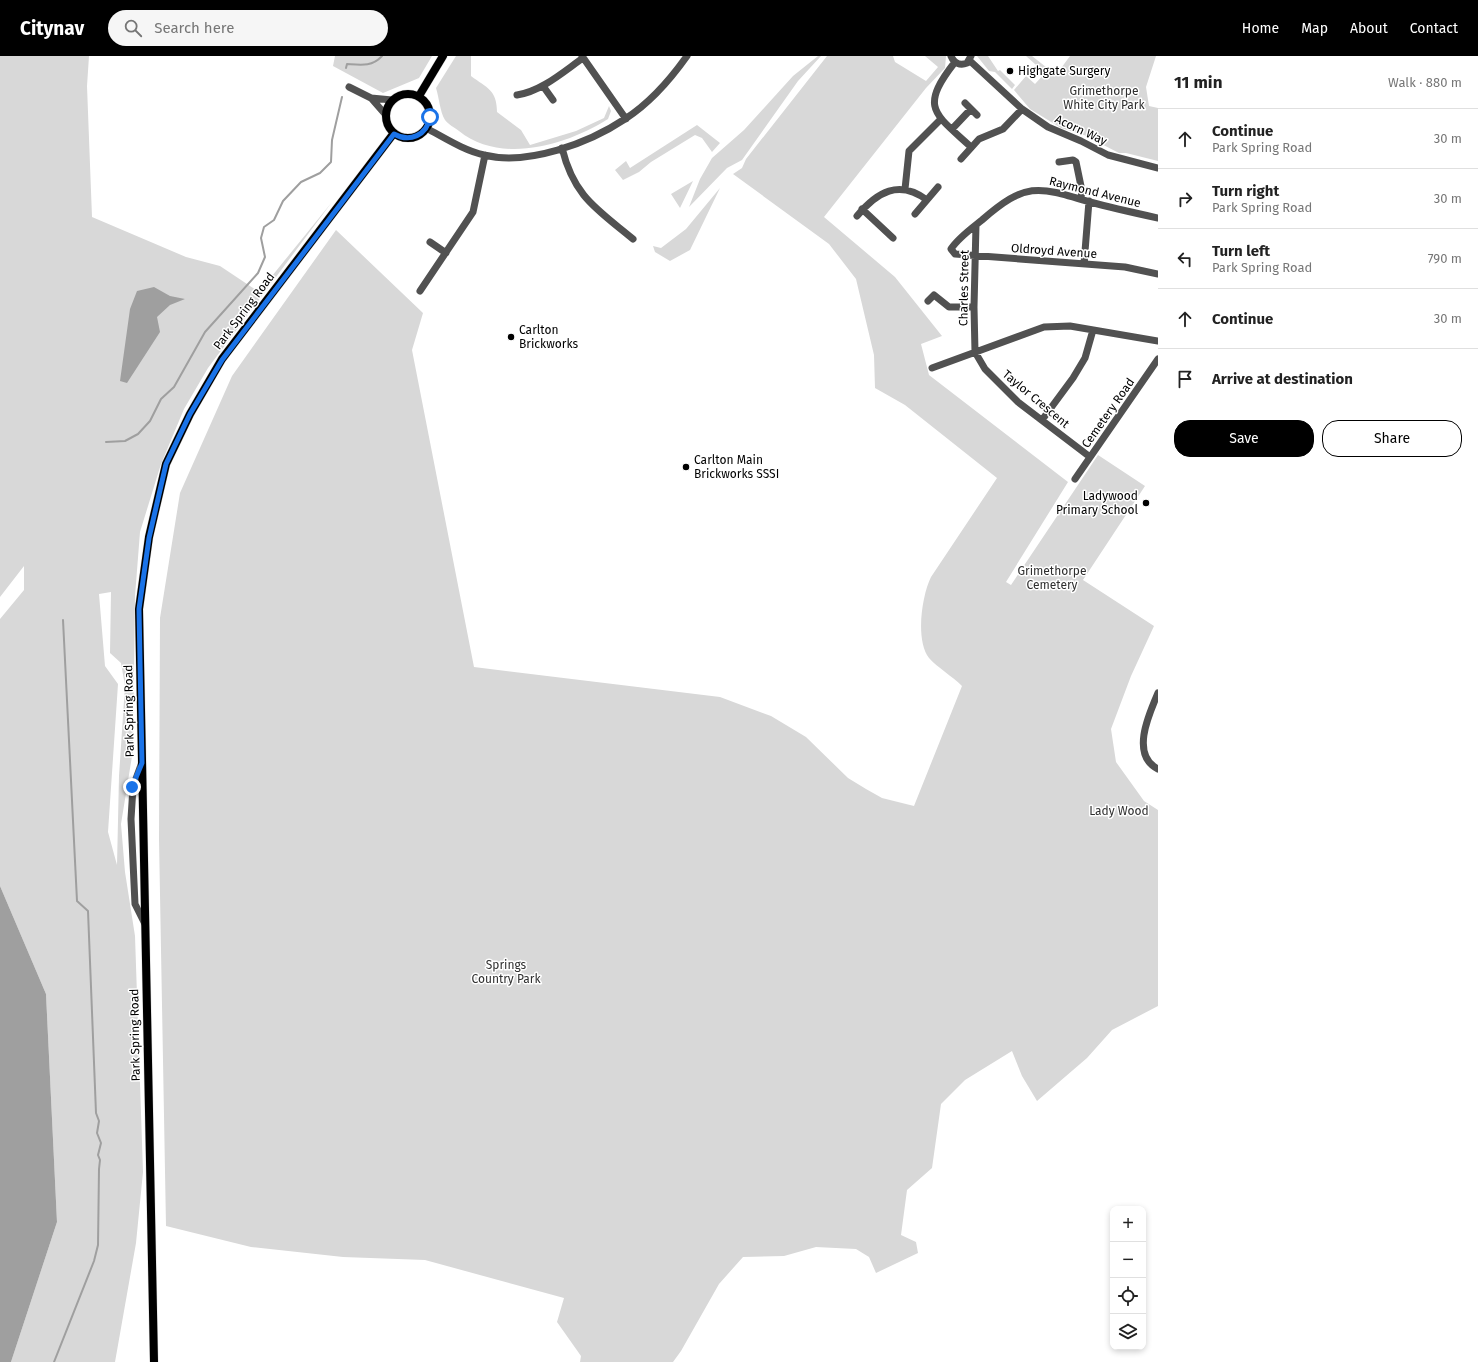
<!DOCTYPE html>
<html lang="en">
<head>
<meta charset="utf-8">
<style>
	body { margin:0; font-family:"Fira Sans",sans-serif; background:#f6f6f6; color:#222 }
	.controls { position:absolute; right:12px; bottom:12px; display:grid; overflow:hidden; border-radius:8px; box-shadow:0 2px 6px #0003 }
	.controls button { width:36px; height:36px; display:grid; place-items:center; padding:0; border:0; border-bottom:1px solid #e0e0e0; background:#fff; color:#222; font:20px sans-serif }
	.stop { position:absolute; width:12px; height:12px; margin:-9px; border:3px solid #1a73e8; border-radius:50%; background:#fff }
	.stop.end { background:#1a73e8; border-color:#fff; box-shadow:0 1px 4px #0008 }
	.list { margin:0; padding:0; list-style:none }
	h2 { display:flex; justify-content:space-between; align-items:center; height:52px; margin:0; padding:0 16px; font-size:17px }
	h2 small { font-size:13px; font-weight:400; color:#767676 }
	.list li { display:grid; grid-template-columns:26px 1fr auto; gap:12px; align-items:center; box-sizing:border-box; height:60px; padding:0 16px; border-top:1px solid #e0e0e0 }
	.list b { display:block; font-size:15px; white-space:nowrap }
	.list p { margin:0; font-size:13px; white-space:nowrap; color:#767676 }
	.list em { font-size:13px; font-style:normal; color:#767676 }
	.actions { display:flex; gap:8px; padding:12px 16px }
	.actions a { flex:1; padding:9px 0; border:1px solid #000; border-radius:16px; text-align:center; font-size:14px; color:#000 }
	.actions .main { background:#000; color:#fff }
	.icon { flex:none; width:22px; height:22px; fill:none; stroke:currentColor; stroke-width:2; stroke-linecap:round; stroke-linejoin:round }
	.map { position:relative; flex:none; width:1158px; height:1306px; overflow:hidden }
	header { display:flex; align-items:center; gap:24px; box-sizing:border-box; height:56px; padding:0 20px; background:#000; color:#fff }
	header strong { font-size:19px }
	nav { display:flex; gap:22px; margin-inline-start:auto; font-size:14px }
	.search { width:280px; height:36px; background:#f6f6f6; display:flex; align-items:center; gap:10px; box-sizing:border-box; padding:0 14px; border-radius:22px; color:#767676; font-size:15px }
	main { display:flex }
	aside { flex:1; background:#fff }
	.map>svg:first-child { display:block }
	.green { fill:#d8d8d8; fill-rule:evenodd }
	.water { fill:#9f9f9f }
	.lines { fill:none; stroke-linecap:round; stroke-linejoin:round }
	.stream { stroke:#9f9f9f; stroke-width:2 }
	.major-casing { stroke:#dbdbdb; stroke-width:9 }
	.minor { stroke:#515151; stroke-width:7 }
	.major { stroke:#000; stroke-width:8 }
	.route { stroke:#1a73e8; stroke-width:5 }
	.poi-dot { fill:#000; stroke:#fff; stroke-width:1.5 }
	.labels { text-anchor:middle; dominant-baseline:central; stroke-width:3; stroke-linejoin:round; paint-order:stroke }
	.poi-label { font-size:12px; fill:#000; stroke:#fff; text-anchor:start }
	.park-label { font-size:12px; fill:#2f2f2f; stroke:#fff }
	.street-label { font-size:12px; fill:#000; stroke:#fff }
</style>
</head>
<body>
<header>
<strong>Citynav</strong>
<div class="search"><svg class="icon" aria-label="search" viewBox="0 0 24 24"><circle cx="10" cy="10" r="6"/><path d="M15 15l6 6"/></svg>Search here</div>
<nav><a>Home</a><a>Map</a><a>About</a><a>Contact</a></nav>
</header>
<main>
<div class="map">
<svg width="1158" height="1306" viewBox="0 0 1158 1306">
	<rect width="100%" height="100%" fill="#fff"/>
	<path class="green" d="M0 0H89L87 30 92 161 186 201 220 210 259 236 332 146 208 312 184 353 161 408 140 476 135 540 133 694 121 768 125 816 135 880 143 1116 136 1187 115 1306H11L57 1166 46 938 0 830V563L24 534V510L0 541ZM111 536 110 597 121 607 125 630 119 720 117 809 108 776 118 628 105 610 99 538Z
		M335 0H432L419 22 383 37 333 10Z
		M456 0H471V20C487 32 497 34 497 56L521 74 530 89 576 75 604 62 609 50 611 55 608 63C567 89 501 109 459 75 455 72 448 68 445 64 440 56 439 41 436 32Z
		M818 0H821L798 25 742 104 727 112 689 151 700 123 712 102 744 74 793 20Z
		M827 0H893L895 6 926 25 938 11 925 0H946L945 12 926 32 824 161 895 221 942 280 921 288 929 319 1068 426 1006 526 1011 529 1098 399 1145 430 1083 524 1154 570 1131 620 1111 673 1116 706 1144 745 1158 754V950L1112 974 1087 1002 1037 1045 1022 1020 1012 995 965 1024 941 1048 932 1112 907 1134 901 1179 916 1186 918 1197 876 1217 869 1201 856 1193 816 1191 784 1200 743 1201 719 1228 681 1295 673 1306H580L581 1300 557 1266 564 1242 425 1204 343 1201 251 1191 166 1170 159 783 160 562 180 437 232 320 336 174 423 257 412 294 474 611 720 641 771 660 806 681 848 722 866 733 882 742 914 750 962 630C952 620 938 612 929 602 915 584 922 539 931 521L997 422 905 349 875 332 874 299 856 223 829 188 733 118 742 112 746 103Z
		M977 0H988L998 15 1000 14 1015 29 1012 33 995 16 989 15Z
		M1026 0H1032L1056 19 1070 0H1156L1146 31 1149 50 1158 52V105L1126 97H1119L1084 79 1061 72 1030 53 1014 34 1026 20 1035 28 1045 17Z
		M697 69 720 87 712 96 702 82 695 79 651 106 639 116 623 124 615 114 626 105 630 112Z
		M693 125 680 152 671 138Z
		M720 132 690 194 670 205 655 196 653 190 661 192 686 173Z"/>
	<path class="water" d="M154 231 170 240 185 243 170 249 157 261 160 276 127 327 120 325 130 253 137 235Z
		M0 830 46 938 57 1166 11 1306H0Z"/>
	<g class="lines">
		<path class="stream" d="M346 12 347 8C361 9 372 11 382 0
			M106 386 125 385 138 378 150 365 161 343 174 331 205 276 258 217 265 201 261 182 264 171 274 164 283 145 301 126 320 117 331 106 332 84 342 41
			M54 1306 94 1205 98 1189 99 1113 100 1104 98 1099 101 1087 97 1077 99 1065 96 1057 88 855 77 845 63 564"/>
		<g class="major-casing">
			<path id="major" d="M386 60a22 22 0 1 1 44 0a22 22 0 1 1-44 0Z
				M419 40 443 0
				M154 1306 139 553 149 481 166 408 190 358 222 303 394 77"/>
		</g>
		<path class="minor" d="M582 0 626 63
			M951 0C954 7 960 10 967 7L971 0
			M969 4 1022 53 1048 71 1081 85 1108 99 1158 112
			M955 6C919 52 934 57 971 91
			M543 30 553 44
			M349 31 371 42 392 44
			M517 39C542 35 563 16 583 2
			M371 42 385 58
			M965 47 977 59
			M426 72C445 82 463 94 484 99 528 110 589 87 625 63 650 47 670 24 687 0
			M952 73 971 53
			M562 92C574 141 597 153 633 183
			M961 103 979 83 1003 73 1022 53
			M1059 106 1073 104 1076 106 1082 135 1081 142
			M905 133 909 95 941 63
			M862 153 893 182
			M915 158 938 131
			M857 160C877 136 899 123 927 144
			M1158 162C1135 157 1112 152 1090 146 1037 130 1026 126 982 164 972 172 958 182 951 193L955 198 1125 211 1158 218
			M976 169 974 251 975 296 985 313 1018 346 1090 401
			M430 186 446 197
			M1084 208 1089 145
			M420 235 473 156 485 99
			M928 245 934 239 949 251H974
			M932 312 1044 271 1070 270 1158 285
			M1042 364 1073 322 1085 302 1093 274
			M1075 423 1158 303
			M1158 637C1149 658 1130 699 1158 713
			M141 709 133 731 131 763 135 848 145 868"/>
		<use href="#major" class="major"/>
	</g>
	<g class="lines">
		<path class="route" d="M132 731 142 707 139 553 149 482 166 408 190 358 222 304 394 78C410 87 427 79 430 61"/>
	</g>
	<g class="poi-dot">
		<circle cx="1010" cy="15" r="4"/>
		<circle cx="511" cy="281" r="4"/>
		<circle cx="686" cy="411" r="4"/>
		<circle cx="1146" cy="447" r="4"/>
	</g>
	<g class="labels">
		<g class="poi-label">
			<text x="1018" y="15">Highgate Surgery</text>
			<text x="519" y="274">Carlton<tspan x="519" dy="14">Brickworks</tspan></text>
			<text x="694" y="404">Carlton Main<tspan x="694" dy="14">Brickworks SSSI</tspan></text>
			<text x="1138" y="440" text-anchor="end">Ladywood<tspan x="1138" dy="14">Primary School</tspan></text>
		</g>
		<g class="park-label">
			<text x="1104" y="35">Grimethorpe<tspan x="1104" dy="14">White City Park</tspan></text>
			<text x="1052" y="515">Grimethorpe<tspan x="1052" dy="14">Cemetery</tspan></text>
			<text x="1119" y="755">Lady Wood</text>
			<text x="506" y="909">Springs<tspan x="506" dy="14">Country Park</tspan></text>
		</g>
		<g class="street-label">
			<text transform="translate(1081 74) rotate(25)">Acorn Way</text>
			<text transform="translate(1095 136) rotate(14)">Raymond Avenue</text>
			<text transform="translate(1054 195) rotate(4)">Oldroyd Avenue</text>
			<text transform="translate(964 232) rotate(-89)">Charles Street</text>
			<text transform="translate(244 255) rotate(-53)">Park Spring Road</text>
			<text transform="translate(1036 343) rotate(40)">Taylor Crescent</text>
			<text transform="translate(1108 357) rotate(-55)">Cemetery Road</text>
			<text transform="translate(129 655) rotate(-91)">Park Spring Road</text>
			<text transform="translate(135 979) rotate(-91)">Park Spring Road</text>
		</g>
	</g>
</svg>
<div class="controls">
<button>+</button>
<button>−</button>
<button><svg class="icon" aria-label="locate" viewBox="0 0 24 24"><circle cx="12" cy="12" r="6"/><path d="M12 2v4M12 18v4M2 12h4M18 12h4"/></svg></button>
<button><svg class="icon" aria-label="layers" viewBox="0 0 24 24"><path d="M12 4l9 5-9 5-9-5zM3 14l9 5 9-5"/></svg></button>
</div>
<div class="stop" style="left:430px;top:61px"></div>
<div class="stop end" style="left:132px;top:731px"></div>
</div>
<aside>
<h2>11 min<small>Walk · 880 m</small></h2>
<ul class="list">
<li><svg class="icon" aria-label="ahead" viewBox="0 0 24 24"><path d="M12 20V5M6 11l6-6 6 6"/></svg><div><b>Continue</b><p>Park Spring Road</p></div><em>30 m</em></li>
<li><svg class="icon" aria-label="right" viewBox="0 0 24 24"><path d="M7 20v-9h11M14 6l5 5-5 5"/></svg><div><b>Turn right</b><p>Park Spring Road</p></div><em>30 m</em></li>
<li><svg class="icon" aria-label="left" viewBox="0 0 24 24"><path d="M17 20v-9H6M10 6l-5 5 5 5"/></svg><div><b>Turn left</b><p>Park Spring Road</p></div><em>790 m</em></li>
<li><svg class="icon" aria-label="ahead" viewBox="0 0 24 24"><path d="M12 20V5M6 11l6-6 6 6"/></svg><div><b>Continue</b></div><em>30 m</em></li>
<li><svg class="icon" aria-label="arrive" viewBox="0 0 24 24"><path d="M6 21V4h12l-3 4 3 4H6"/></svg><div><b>Arrive at destination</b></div></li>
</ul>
<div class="actions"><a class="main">Save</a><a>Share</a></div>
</aside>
</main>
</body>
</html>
